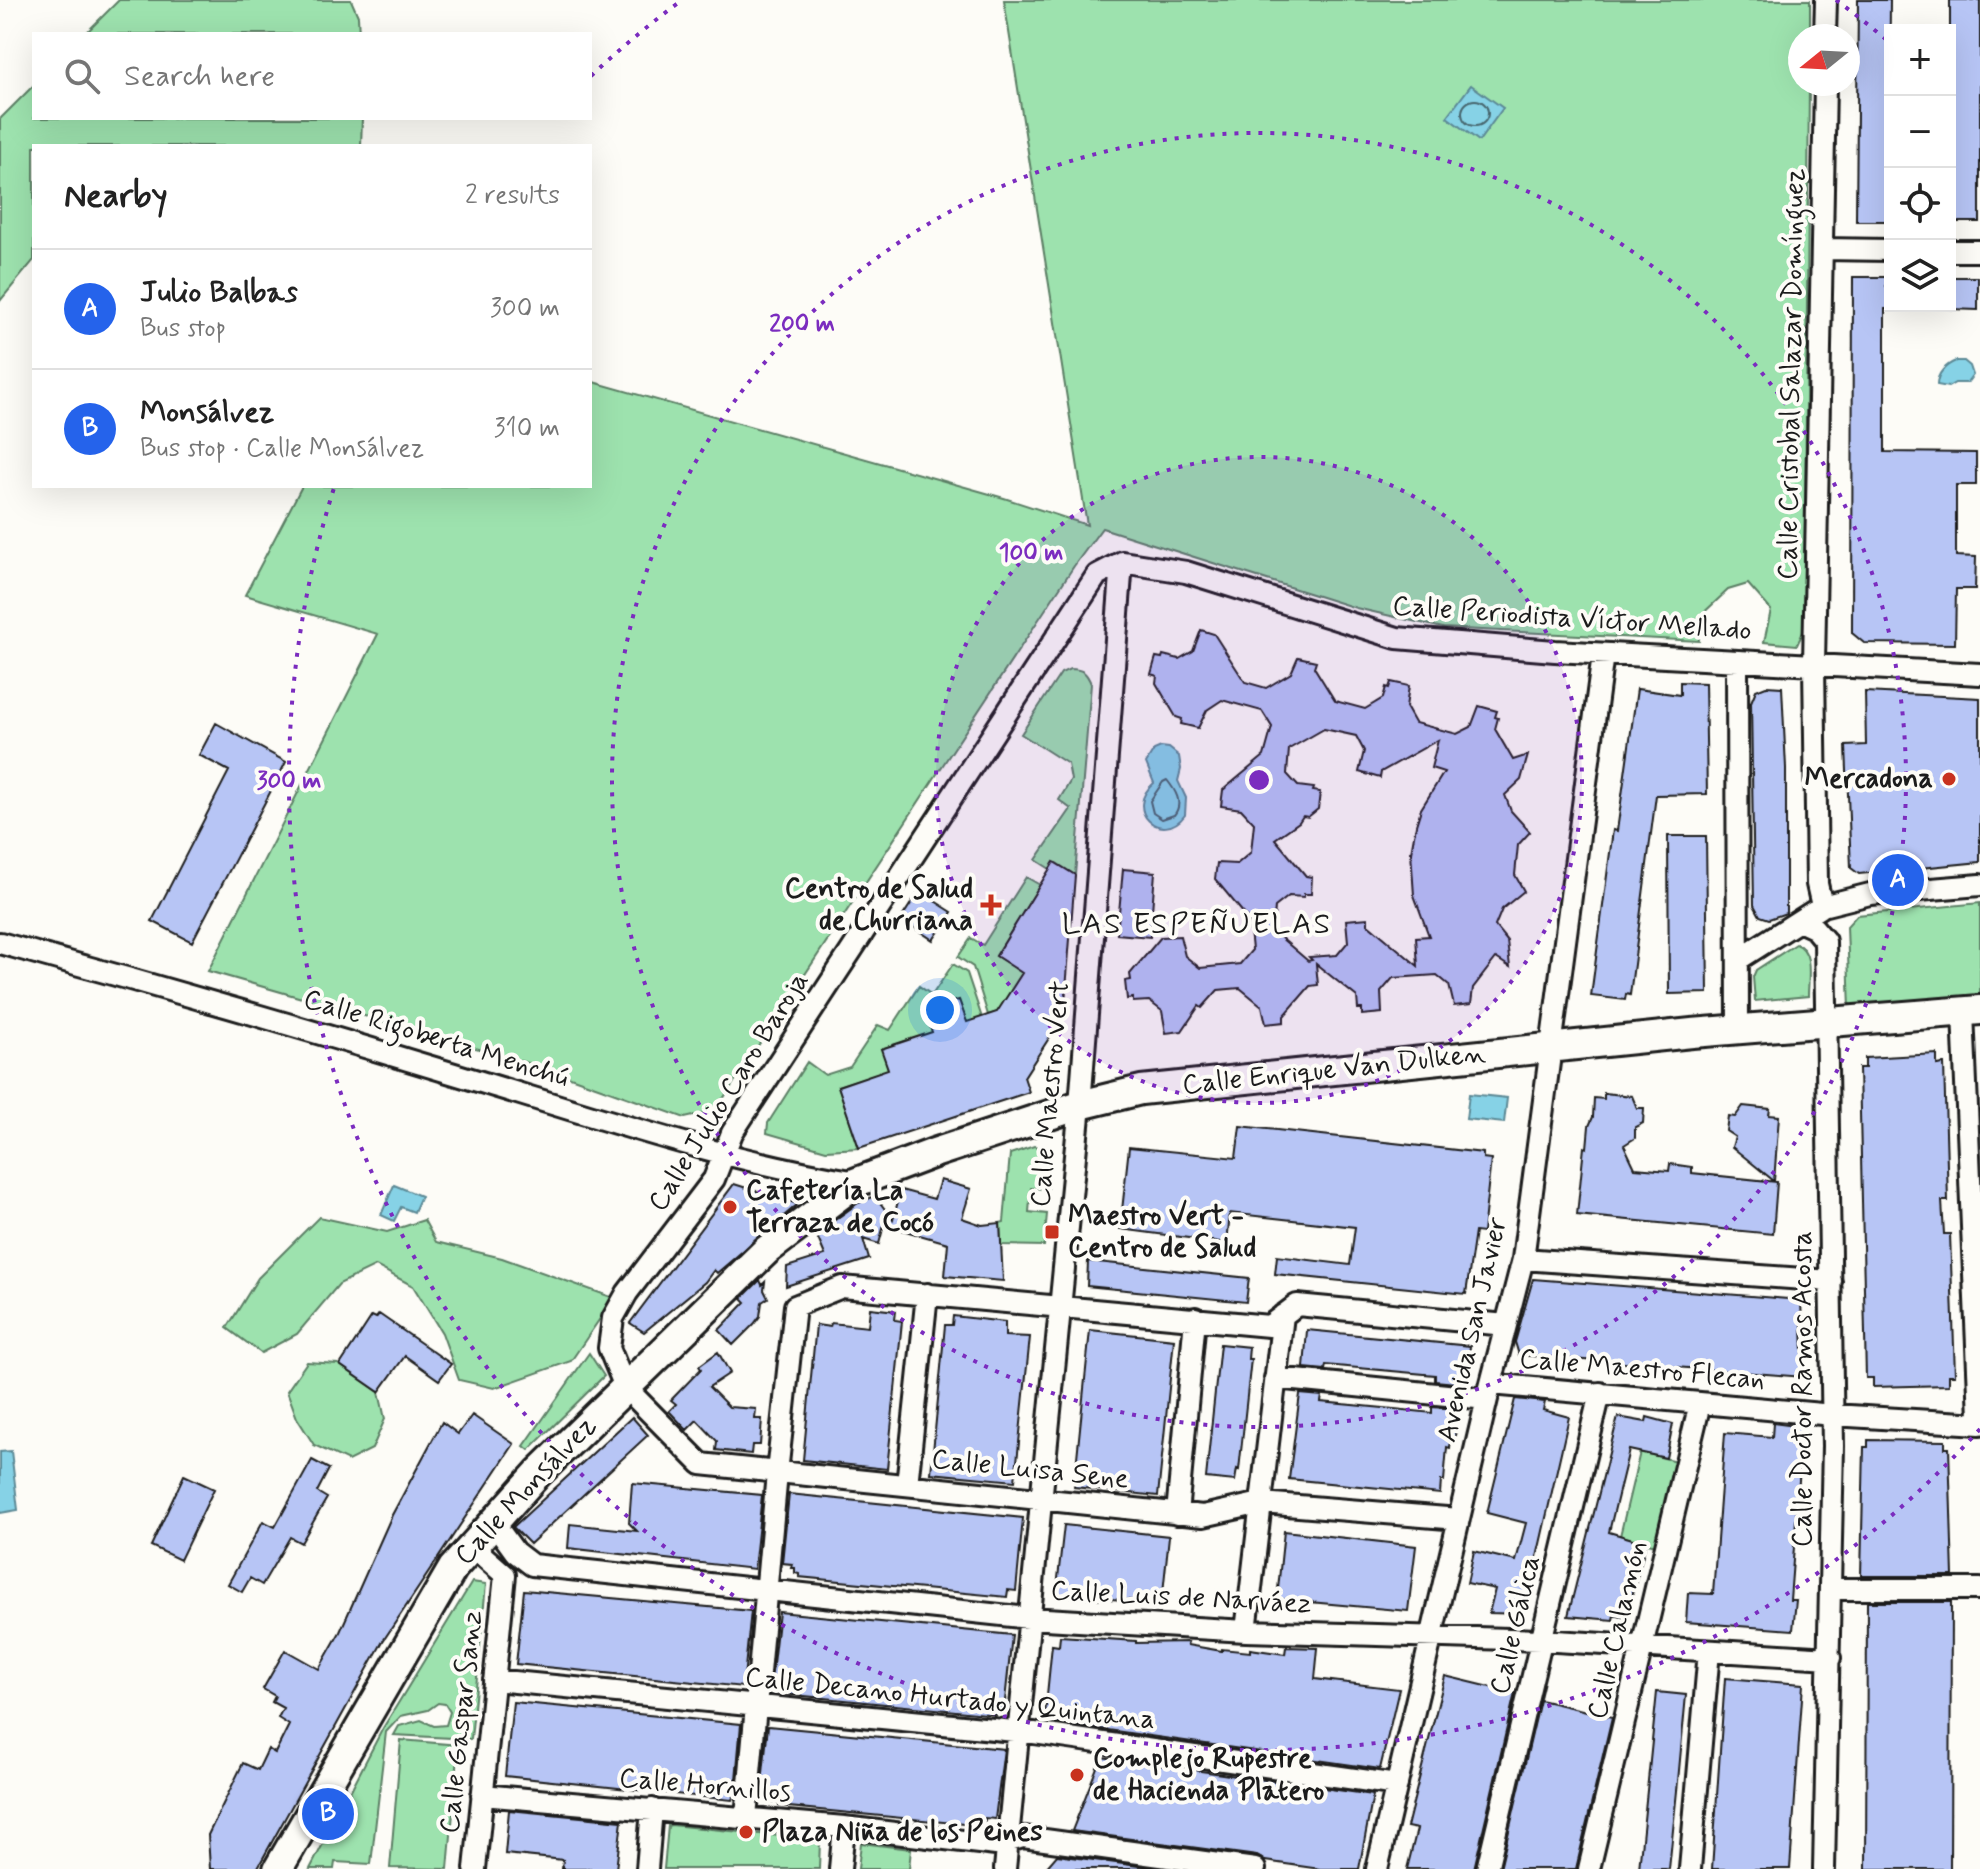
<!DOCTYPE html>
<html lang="en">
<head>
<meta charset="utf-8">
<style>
	body { margin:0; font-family:Mynerve,sans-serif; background:#f6f6f6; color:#222 }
	.controls { position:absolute; right:24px; top:24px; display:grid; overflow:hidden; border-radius:0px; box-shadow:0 8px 32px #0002 }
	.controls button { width:72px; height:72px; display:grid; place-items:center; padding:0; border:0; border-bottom:2px solid #e0e0e0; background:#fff; color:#222; font:40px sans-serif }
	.compass { position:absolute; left:1788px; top:24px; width:72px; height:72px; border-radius:50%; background:#fff; box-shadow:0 8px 32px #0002; rotate:252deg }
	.you { position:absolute; left:940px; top:1010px; width:28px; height:28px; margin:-20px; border:6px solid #fff; border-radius:50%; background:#1a73e8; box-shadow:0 0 0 12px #1a73e833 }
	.badge { display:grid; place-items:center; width:52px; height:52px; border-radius:50%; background:#2563eb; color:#fff; font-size:26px; font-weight:700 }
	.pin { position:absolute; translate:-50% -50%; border:4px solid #fff; box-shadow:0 2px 8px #0006 }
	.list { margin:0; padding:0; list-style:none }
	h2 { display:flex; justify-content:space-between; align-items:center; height:104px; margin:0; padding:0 32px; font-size:34px }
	h2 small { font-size:26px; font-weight:400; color:#767676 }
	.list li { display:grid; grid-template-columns:52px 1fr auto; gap:24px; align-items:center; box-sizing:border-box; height:120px; padding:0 32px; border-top:2px solid #e0e0e0 }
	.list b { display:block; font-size:30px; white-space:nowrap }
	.list p { margin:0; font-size:26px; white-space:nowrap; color:#767676 }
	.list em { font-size:26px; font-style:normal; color:#767676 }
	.icon { flex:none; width:44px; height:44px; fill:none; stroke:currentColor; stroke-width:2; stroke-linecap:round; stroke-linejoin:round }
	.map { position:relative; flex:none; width:1980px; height:1869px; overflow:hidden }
	.search { position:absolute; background:#fff; box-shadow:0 8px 32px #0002; left:32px; top:32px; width:560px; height:88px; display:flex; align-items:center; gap:20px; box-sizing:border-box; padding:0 28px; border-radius:0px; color:#767676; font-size:30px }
	.panel { position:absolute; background:#fff; box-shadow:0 8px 32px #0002; left:32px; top:144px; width:560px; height:344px; border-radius:0px }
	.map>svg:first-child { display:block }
	.green { fill:#9de2ae; stroke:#5c7f65; stroke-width:2 }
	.water { fill:#86d2e6; stroke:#5c8995; stroke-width:2 }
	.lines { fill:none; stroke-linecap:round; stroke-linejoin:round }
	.shore { stroke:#46656d; stroke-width:2 }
	.building { fill:#b7c5f5; stroke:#1c1c1c; stroke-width:2; fill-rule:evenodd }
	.street-casing { stroke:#1c1c1c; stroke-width:26 }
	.secondary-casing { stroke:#1c1c1c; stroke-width:34 }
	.street { stroke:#fdfcf7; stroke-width:20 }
	.secondary { stroke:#fdfcf7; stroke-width:28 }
	.ring { fill:none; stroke:#7b2cbf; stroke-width:4; stroke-dasharray:4 8 }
	.poi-dot { fill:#c8321e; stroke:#fdfcf7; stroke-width:3 }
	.labels { text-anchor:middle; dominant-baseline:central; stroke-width:8; stroke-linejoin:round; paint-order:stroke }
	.street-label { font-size:28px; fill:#1c1c1c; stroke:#fdfcf7 }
	.poi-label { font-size:28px; font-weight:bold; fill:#1c1c1c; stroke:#fdfcf7; text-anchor:start }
	.neighbourhood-label { font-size:30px; letter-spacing:2px; fill:#1c1c1c; stroke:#fdfcf7 }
	.centre { fill:#7b2cbf; stroke:#fdfcf7; stroke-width:4 }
	.ring-label { font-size:24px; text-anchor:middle; font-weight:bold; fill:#7b2cbf; stroke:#fdfcf7; stroke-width:8; stroke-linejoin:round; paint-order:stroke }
</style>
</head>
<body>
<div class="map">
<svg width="1980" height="1869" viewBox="0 0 1980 1869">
	<rect width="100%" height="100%" fill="#fdfcf7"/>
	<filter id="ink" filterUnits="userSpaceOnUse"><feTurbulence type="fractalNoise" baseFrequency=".0125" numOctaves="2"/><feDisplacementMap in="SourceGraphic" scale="16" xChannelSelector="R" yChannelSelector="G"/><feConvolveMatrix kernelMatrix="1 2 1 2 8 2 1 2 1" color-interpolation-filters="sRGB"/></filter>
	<g filter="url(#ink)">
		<path class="green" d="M119 0H351L358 16 359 34H85Z
			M1004 0H1810V36H1800V84H1809L1804 630 1797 645 1764 642 1771 610 1748 584 1728 590 1697 619 1699 641 1443 628 1356 608 1102 528 1074 566 715 1111 685 1118 545 1068 208 971 378 634 245 595 302 486H590V381L1004 498 1087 525Z
			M34 85V118H362L361 146H34V260L0 301V119Z
			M1070 669C1083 669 1087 673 1091 684L1075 875 1055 862 1050 869 1036 860 1071 809 1059 800 1071 780 1068 764 1021 734 1061 673Z
			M1026 877 1040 885 996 956 1036 981 1008 1009 988 1015 973 967 958 957 971 938 983 945Z
			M1980 903V998L1850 1009 1847 926 1857 915Z
			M1796 944C1814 950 1808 979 1808 996L1755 1001 1753 977 1756 970Z
			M953 964 967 973 993 1051 978 1056 959 1000 926 1011 951 1091 915 1038 882 1049 901 1109 872 1075 838 1086 859 1148 826 1150 767 1133 768 1123 807 1062 825 1075 850 1067 878 1025 890 1030 919 986 932 995Z
			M1034 1146 1044 1149 1051 1160 1048 1189 1031 1188 1029 1212 1047 1214 1044 1246 1001 1245 1000 1223 1004 1222 1010 1154Z
			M319 1217 387 1232 424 1220 436 1242 502 1258 614 1298 571 1361 494 1388 459 1380 442 1333 413 1286 376 1266 339 1284 297 1334 261 1353 227 1328 258 1278Z
			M589 1353 604 1376 529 1450 524 1446Z
			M307 1362 338 1364 379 1392 385 1419 372 1449 348 1461 314 1445 297 1418 287 1391Z
			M1640 1452 1676 1461 1656 1545 1620 1536Z
			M472 1582 486 1584 471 1739 394 1735 399 1726 421 1720 434 1726 446 1725 450 1712 445 1704 438 1703 428 1710 401 1716 386 1732 371 1864 335 1862 334 1869H310L383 1728Z
			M401 1740 459 1745 448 1869 390 1868Z
			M671 1825 820 1840 819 1869H664L668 1826Z
			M861 1843 911 1849 909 1869H858Z"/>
		<path class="water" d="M1471 85 1503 108 1479 141 1447 117Z
			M1956 361H1964L1970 366 1973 375 1967 383H1955L1948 387 1937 385C1937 373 1946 365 1956 361Z
			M1161 747 1169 748 1179 756 1181 769 1178 781 1186 798 1185 815C1162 846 1122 810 1154 783L1146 763 1154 750Z
			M1469 1094 1507 1098 1504 1123 1466 1119Z
			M394 1185 421 1196 414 1212 401 1207 394 1221 381 1215Z
			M11 1451 18 1510 0 1513V1452Z"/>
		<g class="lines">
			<path class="shore" d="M1462 113a13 13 0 1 1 26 0a13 13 0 1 1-26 0Z
				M1167 780C1175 790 1184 803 1174 815L1162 819 1153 813 1150 801 1163 782Z"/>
		</g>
		<path class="building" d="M1858 0H1890L1888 221H1856Z
			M1950 0H1980V222H1950Z
			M1853 277H1886V286H1890V309H1885V452L1976 453V485H1956V556L1976 557 1975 589H1956L1955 644 1864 643 1852 633Z
			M1950 277H1978V310L1950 309Z
			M1201 630 1214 634 1245 682 1266 688 1291 673 1298 657 1316 661 1314 667 1335 701 1365 709 1383 698 1386 687 1389 688 1391 682 1409 686 1406 707 1415 723 1457 734 1471 727 1479 706 1497 711 1495 717 1498 718 1495 729 1513 760 1528 755 1521 780 1505 795 1511 811 1530 832 1518 845 1515 875 1524 891 1502 909 1495 926 1507 941 1510 967 1496 958 1473 988 1471 1004 1454 1006 1449 985 1437 975 1393 978 1381 992 1382 1013 1362 1015V1009H1358L1357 997 1316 964 1318 985 1310 986 1284 1016V1022L1266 1024 1262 1006 1240 988 1218 990 1202 1008 1199 1006 1182 1031 1166 1033 1162 1011 1149 1001 1133 1002V998L1127 999 1125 981 1131 980 1130 974 1161 937 1180 936 1185 956 1200 968 1240 964 1252 950 1249 920 1215 879 1217 863 1237 864 1251 852 1254 823 1241 809 1221 806 1223 790 1264 756 1272 727 1262 711 1222 700 1207 710 1198 728 1181 724 1182 719 1176 717 1156 683 1157 676 1151 674 1156 657 1162 658 1163 655 1179 659 1193 651ZM1324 729 1356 736 1364 751 1359 772 1380 778 1381 772 1438 740 1431 768 1444 772 1421 809 1416 825 1411 852 1414 895 1429 936 1416 937 1418 966 1368 924V918L1346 920 1348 942 1337 955 1309 957 1312 960 1308 961 1273 931 1275 907 1289 896 1304 897V894H1311L1312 877 1306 876 1275 839 1299 822 1303 816 1308 817 1318 809 1320 792 1313 791 1314 788 1298 786 1287 774 1289 749Z
			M1680 682 1705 683 1707 794 1656 795 1630 995 1626 994 1625 1000 1591 996 1613 830 1617 831 1637 689 1680 695Z
			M1766 686 1782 687 1786 768V913L1769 919 1760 916 1754 905 1751 702 1756 690Z
			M1865 692 1980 698V862L1859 874 1851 868 1846 746 1866 745Z
			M216 723 286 762 192 942 152 921 229 771 199 755Z
			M1668 836H1706L1708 993 1669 994Z
			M1054 862 1075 875 1064 1015 1024 1077 1029 1092 859 1148 838 1086 888 1069 881 1049 932 1032 925 1011 959 1000 967 1022 997 1012 1022 973 996 956Z
			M1123 869 1155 872 1150 937 1117 934Z
			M919 891 952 912 933 940 901 919Z
			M1937 1054V1065L1944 1064 1948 1201H1942L1944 1234H1950L1955 1375H1949V1385L1873 1387V1378H1866L1859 1068H1865V1058Z
			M1604 1093 1632 1096 1637 1108H1644L1643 1123 1635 1127V1138L1624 1145 1635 1168 1669 1171 1670 1164 1692 1167V1173L1777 1182 1773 1234 1577 1215 1584 1147 1587 1148 1589 1126 1593 1117 1594 1098 1604 1099Z
			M1743 1106 1770 1109 1769 1115 1779 1116 1774 1181 1732 1147 1735 1137 1726 1131 1728 1116 1735 1117Z
			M1240 1126 1483 1153V1158L1491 1159 1483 1233 1475 1232 1466 1294 1275 1274 1277 1256 1350 1265 1355 1227 1230 1213 1227 1243 1120 1229 1129 1147 1236 1158Z
			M940 1180 971 1189 962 1218 982 1225 1000 1223 1003 1281 945 1276 948 1243 884 1225 879 1244 863 1239 869 1259 786 1286 787 1267 825 1255 816 1234 858 1203 875 1196 893 1220 901 1190 934 1199Z
			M734 1184 798 1204 717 1273 714 1270 705 1282 644 1332 630 1323Z
			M1088 1261 1249 1278 1246 1302 1087 1286Z
			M1533 1279 1801 1300 1804 1377 1519 1355 1515 1342Z
			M760 1280 762 1285 765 1282 764 1290 768 1298 762 1302 760 1316 754 1324 733 1345 719 1330 746 1302 742 1298Z
			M870 1308 896 1311 895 1320 902 1321 887 1469 803 1460 816 1325 830 1327 831 1323 868 1327Z
			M379 1314 451 1364 439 1380 405 1356 379 1392 340 1365 372 1316 376 1318Z
			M953 1316 1005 1322V1336L1030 1337 1015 1481 931 1473 945 1325H952Z
			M1090 1330 1174 1339 1158 1496 1074 1487Z
			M1307 1330 1470 1346 1466 1384 1435 1381V1375L1326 1365 1325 1370 1304 1368Z
			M1220 1344 1249 1347 1248 1359H1251L1239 1470 1237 1469 1235 1481 1206 1478Z
			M718 1352 730 1373 709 1387 729 1407 756 1409 755 1419H762L760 1445H752L751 1454 716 1450 717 1441 697 1420 687 1430 669 1411 676 1404 671 1400 701 1369 699 1366Z
			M1300 1394 1322 1396 1321 1402 1394 1409 1432 1413V1407L1457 1409 1455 1438 1451 1437 1450 1448 1447 1447 1444 1481H1441L1440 1494 1289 1479Z
			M1515 1399 1545 1402 1543 1410 1569 1417 1524 1614 1489 1613 1495 1589 1467 1583 1474 1551 1516 1561 1526 1523 1487 1513Z
			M472 1415 514 1444 383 1641 257 1869H210L208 1835 243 1763 258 1770 268 1749 275 1753 289 1725 278 1718 283 1708 272 1702 275 1696 263 1689 285 1650 319 1669 340 1632 392 1515 442 1422 458 1434Z
			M632 1417 648 1435 530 1544 513 1527Z
			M1618 1417 1646 1422 1647 1417 1673 1424 1666 1458 1629 1450 1609 1532 1646 1543 1640 1566 1626 1618 1614 1615 1613 1620 1568 1616Z
			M1773 1423 1803 1427 1790 1600H1796L1793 1630 1686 1622 1688 1593 1713 1594 1725 1433 1772 1437Z
			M1868 1440 1945 1441V1448H1949L1953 1576H1861L1864 1447H1868Z
			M312 1460 329 1469 317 1492 327 1498 301 1543 290 1537 262 1585 250 1578 242 1592 228 1584 263 1521 275 1527Z
			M184 1475 214 1489 180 1560 151 1546Z
			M632 1483 762 1495 754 1569 568 1548 570 1524 637 1531 629 1523Z
			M789 1494 1023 1518 1016 1591 1008 1590 1007 1597 799 1577V1574L795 1573V1568H791L792 1564 782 1563Z
			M1064 1525 1169 1536 1162 1602 1056 1596Z
			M1284 1531 1416 1546 1408 1611 1277 1599Z
			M524 1590 751 1611 743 1687 516 1664Z
			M1867 1602H1951L1950 1869H1866Z
			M779 1612 1012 1635 1004 1710 997 1709 996 1715 784 1694V1686L771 1681Z
			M1060 1636 1136 1641V1643L1188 1642 1187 1645 1222 1651V1649L1250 1652V1649L1285 1654 1286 1647 1318 1648 1315 1679 1399 1689 1380 1769 1052 1722V1716L1045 1715 1052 1645 1059 1646Z
			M1445 1676 1515 1693 1474 1869H1407L1417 1829 1407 1827Z
			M1725 1678 1803 1684 1790 1869H1712Z
			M1657 1692 1686 1695 1678 1781 1669 1869H1639Z
			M1540 1700 1612 1717 1576 1869H1500Z
			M513 1702 741 1724 735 1791 732 1800 505 1776Z
			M768 1726 1004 1749 995 1819 985 1818 984 1826 779 1806V1803H774L771 1793 761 1792Z
			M1101 1757 1373 1795 1359 1869H1320L1265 1861 1257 1856 1072 1831Z
			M509 1810 622 1821 616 1869H562L563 1860 505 1854Z
			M1057 1855 1160 1869H1045Z"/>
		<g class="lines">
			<g class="street-casing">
				<path id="street" d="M1825 36 1826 0
					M1822 249 1890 250
					M1950 251H1980
					M1122 562 1097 575 732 1133 714 1179 627 1293 613 1318 609 1348 625 1387 701 1464 1203 1516 1261 1503 1459 1519
					M1122 562 1186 572 1397 638 1555 651 1980 674
					M1737 661 1738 1030
					M1822 906 1817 884 1814 664 1825 84
					M1799 921 1814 928 1825 941 1833 1446 1824 1869
					M0 943C158 986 314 1031 471 1079 598 1117 725 1161 857 1182
					M1739 959 1822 906 1870 894 1980 885
					M1963 1012 1980 1417
					M1523 1259 1831 1281
					M1275 1378 1487 1399
					M1491 1384 1833 1415 1980 1424
					M907 1485 927 1294
					M1177 1514 1195 1318
					M494 1523 515 1552 532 1565 1029 1618 1246 1631 1540 1640 1830 1658
					M473 1547 505 1575 475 1869
					M1832 1589H1980
					M1246 1631 1283 1315
					M494 1680 1034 1733 1397 1785
					M482 1795 844 1827 996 1845 1023 1837 1255 1869
					M746 1817 777 1473 795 1306 842 1287 1269 1326 1297 1305 1506 1325
					M647 1869 652 1809
					M840 1869 844 1827
					M1005 1869 1080 1105 1122 562
					M1377 1869 1487 1399 1523 1259 1603 654
					M1487 1869 1600 1393
					M1589 1869 1700 1403
					M1690 1869 1709 1651"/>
			</g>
			<g class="secondary-casing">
				<path id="secondary" d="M278 1869 453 1568 538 1473 767 1250 857 1182 934 1153 1080 1105 1141 1090 1692 1033 1980 1010"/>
			</g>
			<use href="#street" class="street"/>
			<use href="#secondary" class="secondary"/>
		</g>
	</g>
	<circle cx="1259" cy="780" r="323" fill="#7b2cbf" fill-opacity=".12"/>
	<g class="ring">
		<circle cx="1259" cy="780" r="323"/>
		<circle cx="1259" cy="780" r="647"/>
		<path d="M1980 1429A970 970 0 0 1 334 488M591 76A970 970 0 0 1 682 0M1836 0A970 970 0 0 1 1889 42"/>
	</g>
	<g class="poi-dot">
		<circle cx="1949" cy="779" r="8"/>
		<path d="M987 893h8v8h8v8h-8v8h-8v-8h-8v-8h8z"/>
		<circle cx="730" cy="1207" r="8"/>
		<rect x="1044" y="1224" width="16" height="16" rx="4"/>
		<circle cx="1077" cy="1775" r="8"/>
		<circle cx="746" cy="1832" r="8"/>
	</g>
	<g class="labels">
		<g class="street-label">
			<text transform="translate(1792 374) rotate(-89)">Calle Cristobal Salazar Domínguez</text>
			<text transform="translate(1572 619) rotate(4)">Calle Periodista Víctor Mellado</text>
			<text transform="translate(436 1039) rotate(17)">Calle Rigoberta Menchú</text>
			<text transform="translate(1334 1070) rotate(-6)">Calle Enrique Van Dulken</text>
			<text transform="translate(729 1092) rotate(-58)">Calle Julio Caro Baroja</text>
			<text transform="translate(1051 1094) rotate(-85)">Calle Maestro Vert</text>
			<text transform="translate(1473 1330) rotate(-77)">Avenida San Javier</text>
			<text transform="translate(1642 1370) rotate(5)">Calle Maestro Flecan</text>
			<text transform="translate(1803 1389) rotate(-90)">Calle Doctor Ramos Acosta</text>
			<text transform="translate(1030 1470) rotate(6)">Calle Luisa Sene</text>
			<text transform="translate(526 1491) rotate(-47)">Calle Monsálvez</text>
			<text transform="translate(1181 1598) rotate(3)">Calle Luis de Narváez</text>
			<text transform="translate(1516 1625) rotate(-77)">Calle Gálica</text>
			<text transform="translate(1618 1630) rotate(-77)">Calle Calamón</text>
			<text transform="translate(950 1699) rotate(6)">Calle Decano Hurtado y Quintana</text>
			<text transform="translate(462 1722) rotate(-84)">Calle Gaspar Sanz</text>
			<text transform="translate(705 1786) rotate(5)">Calle Hornillos</text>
		</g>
		<g class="poi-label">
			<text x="1933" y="779" text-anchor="end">Mercadona</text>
			<text x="973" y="889" text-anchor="end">Centro de Salud<tspan x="973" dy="32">de Churriana</tspan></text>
			<text x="746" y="1191">Cafetería La<tspan x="746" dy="32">Terraza de Cocó</tspan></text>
			<text x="1068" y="1216">Maestro Vert -<tspan x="1068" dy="32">Centro de Salud</tspan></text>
			<text x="1093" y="1759">Complejo Rupestre<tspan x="1093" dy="32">de Hacienda Platero</tspan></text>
			<text x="762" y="1832">Plaza Niña de los Peines</text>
		</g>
		<g class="neighbourhood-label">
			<text x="1197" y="924">LAS ESPEÑUELAS</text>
		</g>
	</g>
	<circle cx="1259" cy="780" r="12" class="centre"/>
	<g class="ring-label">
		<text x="802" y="331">200 m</text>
		<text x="1031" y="560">100 m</text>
		<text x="289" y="788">300 m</text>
	</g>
</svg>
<div class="controls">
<button>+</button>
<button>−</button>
<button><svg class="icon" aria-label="locate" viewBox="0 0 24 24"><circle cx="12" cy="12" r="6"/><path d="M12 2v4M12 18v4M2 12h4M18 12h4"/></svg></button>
<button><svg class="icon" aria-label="layers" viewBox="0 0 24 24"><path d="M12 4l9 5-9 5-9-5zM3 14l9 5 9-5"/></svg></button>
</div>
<svg class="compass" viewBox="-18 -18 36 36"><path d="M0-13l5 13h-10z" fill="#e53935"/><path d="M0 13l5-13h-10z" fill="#767676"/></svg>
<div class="you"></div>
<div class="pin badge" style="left:1898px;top:880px">A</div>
<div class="pin badge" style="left:328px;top:1814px">B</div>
<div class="search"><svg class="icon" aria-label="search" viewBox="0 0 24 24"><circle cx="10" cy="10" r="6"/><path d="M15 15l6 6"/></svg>Search here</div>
<section class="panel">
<h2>Nearby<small>2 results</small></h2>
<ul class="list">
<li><span class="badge">A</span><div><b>Julio Balbas</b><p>Bus stop</p></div><em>300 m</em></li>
<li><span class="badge">B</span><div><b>Monsálvez</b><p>Bus stop · Calle Monsálvez</p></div><em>310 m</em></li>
</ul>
</section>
</div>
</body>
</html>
